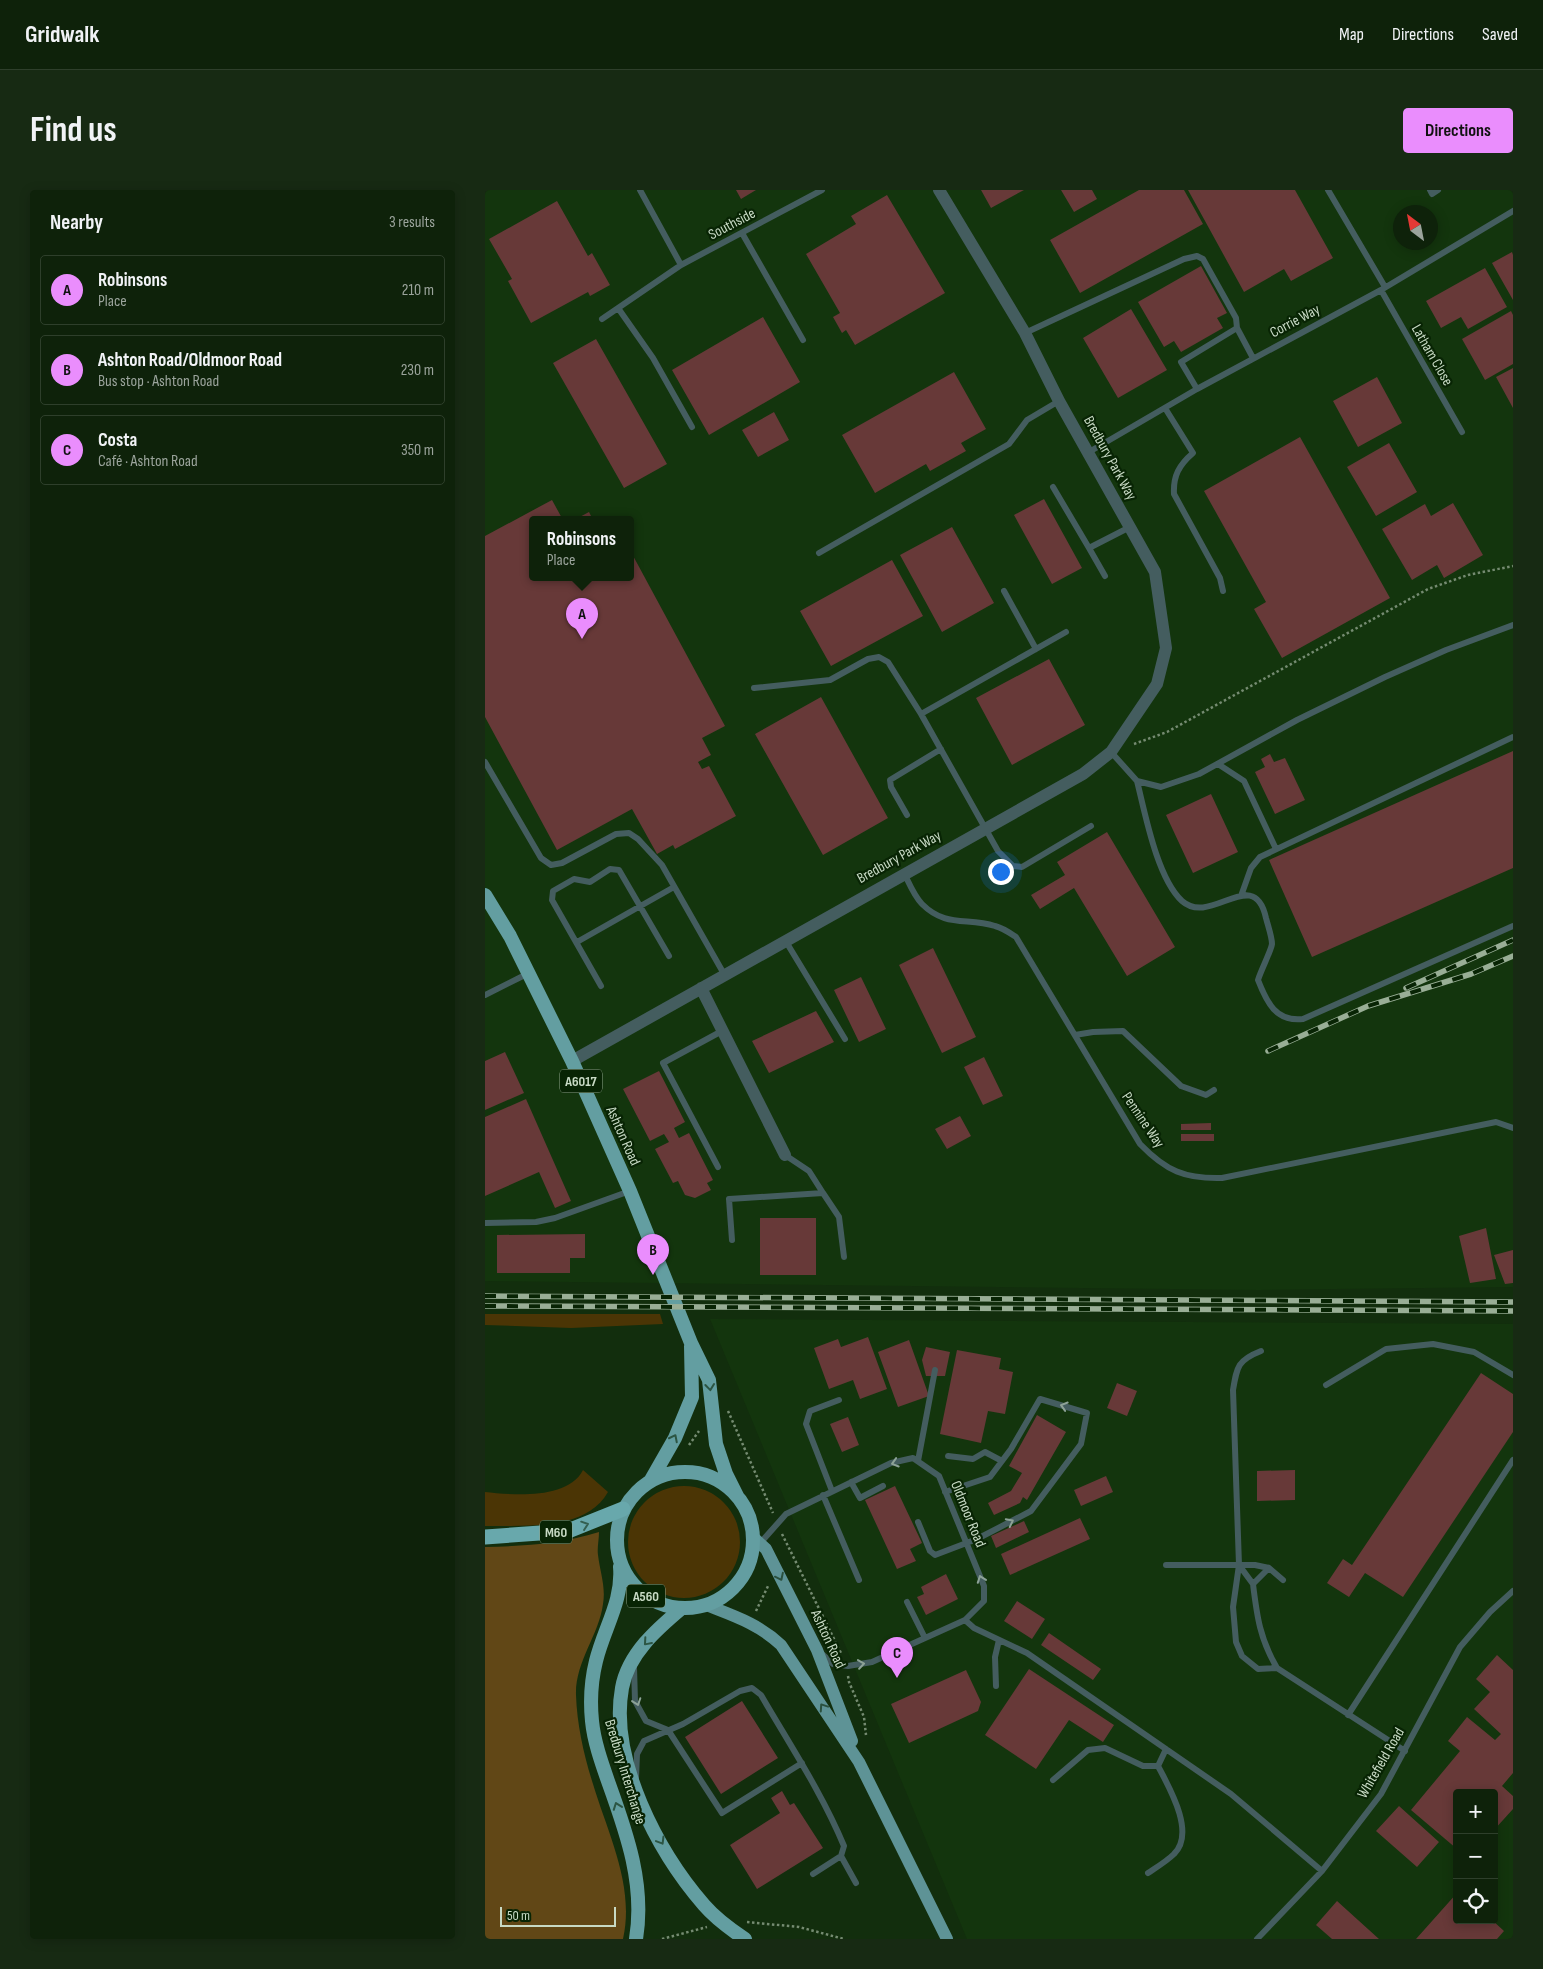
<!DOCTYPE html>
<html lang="en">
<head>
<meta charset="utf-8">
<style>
	body { margin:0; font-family:"Sofia Sans Condensed",sans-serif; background:#172a13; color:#f1f3f6 }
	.controls { position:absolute; right:15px; bottom:15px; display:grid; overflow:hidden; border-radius:5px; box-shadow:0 2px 12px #0003 }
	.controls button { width:45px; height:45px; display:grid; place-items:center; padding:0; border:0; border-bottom:1px solid #2e3f2b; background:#0e220a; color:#f1f3f6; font:25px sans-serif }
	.compass { position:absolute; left:908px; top:15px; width:45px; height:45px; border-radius:50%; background:#0e220a; box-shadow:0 2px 12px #0003; rotate:328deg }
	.scale { position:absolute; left:15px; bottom:12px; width:116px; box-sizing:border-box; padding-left:5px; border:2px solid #c8dac5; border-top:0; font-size:14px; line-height:18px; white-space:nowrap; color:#c8dac5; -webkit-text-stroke:4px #082404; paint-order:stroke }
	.you { position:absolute; left:515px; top:681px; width:18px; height:18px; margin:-12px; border:4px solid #fff; border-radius:50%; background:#1a73e8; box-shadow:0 0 0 8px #1a73e833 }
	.badge { display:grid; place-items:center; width:32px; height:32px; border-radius:50%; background:#ea8dfd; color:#111; font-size:16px; font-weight:700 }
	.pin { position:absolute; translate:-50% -41px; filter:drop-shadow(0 1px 2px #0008) }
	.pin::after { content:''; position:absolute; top:26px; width:18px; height:15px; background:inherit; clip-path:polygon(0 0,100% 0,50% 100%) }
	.popup { position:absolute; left:44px; top:326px; width:105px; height:65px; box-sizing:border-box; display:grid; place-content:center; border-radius:5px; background:#0e220a; filter:drop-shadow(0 1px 4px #0005); font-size:16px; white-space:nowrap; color:#9ba49c }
	.popup b { font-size:19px; color:#f1f3f6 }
	.popup::after { content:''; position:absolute; left:50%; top:100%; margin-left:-10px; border:10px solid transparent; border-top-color:#0e220a }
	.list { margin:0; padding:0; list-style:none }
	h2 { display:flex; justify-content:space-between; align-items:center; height:65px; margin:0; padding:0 20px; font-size:21px }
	h2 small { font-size:16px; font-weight:400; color:#9ba49c }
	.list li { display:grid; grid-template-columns:32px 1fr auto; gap:15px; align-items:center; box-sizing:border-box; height:70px; margin:0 10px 10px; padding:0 10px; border:1px solid #2e3f2b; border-radius:5px }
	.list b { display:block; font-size:19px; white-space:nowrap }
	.list p { margin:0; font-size:16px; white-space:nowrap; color:#9ba49c }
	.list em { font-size:16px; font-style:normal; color:#9ba49c }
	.icon { flex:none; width:28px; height:28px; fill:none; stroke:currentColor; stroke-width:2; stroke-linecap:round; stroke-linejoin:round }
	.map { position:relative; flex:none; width:1028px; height:1749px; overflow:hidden; border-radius:5px }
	header { display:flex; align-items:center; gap:30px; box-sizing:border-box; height:70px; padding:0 25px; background:#0e220a; border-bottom:1px solid #2e3f2b }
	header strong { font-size:24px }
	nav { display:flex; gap:28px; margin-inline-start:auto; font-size:18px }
	.intro { display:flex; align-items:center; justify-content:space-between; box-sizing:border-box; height:120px; padding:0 30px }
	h1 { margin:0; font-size:35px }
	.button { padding:12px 22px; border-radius:5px; background:#ea8dfd; color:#111; font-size:18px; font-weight:700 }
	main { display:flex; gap:30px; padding:0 30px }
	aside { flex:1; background:#0e220a; border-radius:5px; box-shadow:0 2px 12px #0003 }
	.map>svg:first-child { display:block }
	.built { fill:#13350d; fill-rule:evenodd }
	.green { fill:#4b3505 }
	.forest { fill:#614716 }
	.building { fill:#673938 }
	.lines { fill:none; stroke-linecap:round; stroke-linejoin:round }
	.path { stroke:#758b71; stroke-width:2.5; stroke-dasharray:2.5 2.5; stroke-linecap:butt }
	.service { stroke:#445d5f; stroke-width:6 }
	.minor { stroke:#445d5f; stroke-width:12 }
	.primary { stroke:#5e9396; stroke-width:12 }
	.trunk { stroke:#639ea1; stroke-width:14 }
	.motorway { stroke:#68a8ac; stroke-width:15 }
	.rail-casing { stroke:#99ae96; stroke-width:5.5 }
	.rail { stroke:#082404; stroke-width:4; stroke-dasharray:11; stroke-linecap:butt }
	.oneway { stroke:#2c5543 }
	.oneway2 { stroke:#8da297 }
	.oneway3 { stroke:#335f50 }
	.oneway4 { stroke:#2a503e }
	.labels { text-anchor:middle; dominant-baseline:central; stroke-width:4.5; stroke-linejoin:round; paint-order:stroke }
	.shield { fill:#082404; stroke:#8ea38b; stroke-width:1 }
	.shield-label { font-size:14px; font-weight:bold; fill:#c8dac5 }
	.street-label { font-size:15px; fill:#c8dac5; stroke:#082404 }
</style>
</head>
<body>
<header>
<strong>Gridwalk</strong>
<nav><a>Map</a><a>Directions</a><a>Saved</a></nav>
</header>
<div class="intro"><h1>Find us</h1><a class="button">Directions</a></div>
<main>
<aside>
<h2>Nearby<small>3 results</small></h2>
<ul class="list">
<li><span class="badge">A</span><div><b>Robinsons</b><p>Place</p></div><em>210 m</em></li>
<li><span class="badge">B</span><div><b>Ashton Road/Oldmoor Road</b><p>Bus stop · Ashton Road</p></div><em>230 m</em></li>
<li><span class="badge">C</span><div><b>Costa</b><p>Café · Ashton Road</p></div><em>350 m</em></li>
</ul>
</aside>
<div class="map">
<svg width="1028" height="1749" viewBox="0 0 1028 1749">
	<rect width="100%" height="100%" fill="#122e0d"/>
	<path class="built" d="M0 0H1028V1097L774 1100 0 1091ZM916 22H946V52H916ZM48 330H146V388H48Z
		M225 1129 1028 1134V1749H482ZM972 1603H1009V1730H972Z"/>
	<path class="green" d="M0 1124H175L178 1134 86 1138 0 1135Z
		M98 1280 123 1302C100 1342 40 1335 0 1336V1302C27 1305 83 1310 98 1280Z
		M143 1352a56 56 0 1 1 112 0a56 56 0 1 1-112 0Z"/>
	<path class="forest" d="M114 1342C114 1350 112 1358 113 1365 115 1382 121 1397 118 1414 114 1445 90 1472 91 1505 92 1535 99 1566 108 1594 123 1644 150 1696 138 1749H0V1357C40 1356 76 1354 114 1342Z"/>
	<path class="building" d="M251 0H271L256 9Z
		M496 0H539L506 18Z
		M576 0H607L612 9 589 22Z
		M654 0H699L718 34 595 103 565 50Z
		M703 0H810L848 68 806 91 799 79 759 102Z
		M402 5 460 103 370 155 361 140 357 143 348 127 355 123 321 64 371 34 366 26Z
		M72 11 103 66 107 63 125 95 105 106 103 102 46 133 23 91 27 89 4 49Z
		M1027 62 1028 65V110L1007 73Z
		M716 76 742 123 732 128 738 138 696 162 689 151 679 157 653 112Z
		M1000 78 1022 117 983 139 976 127 956 138 941 111Z
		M646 119 682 180 633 208 598 148Z
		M1026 121 1028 125V174L1000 190 977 149Z
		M278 127 315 192 224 245 187 180Z
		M111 149 182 274 139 298 68 173Z
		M1028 178V218L1011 187Z
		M469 182 501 239 476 253 481 261 445 281 441 274 390 303 357 245Z
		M892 187 917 233 873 257 848 211Z
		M289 222 304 250 273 267 257 240Z
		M815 247 905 408 797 468 769 419 781 412 719 301Z
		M904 253 932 302 891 326 862 277Z
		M559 309 597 378 567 394 529 325Z
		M67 310 78 330H48V388H146V362L240 536 217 548 226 565 213 572 217 579 224 576 251 626 190 659 188 655 172 664 147 619 72 660 0 527V346Z
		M968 313 998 365 959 388 952 375 927 390 897 339 940 314 946 326Z
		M104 322 108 330H89Z
		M467 337 509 413 457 442 415 365Z
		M407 370 438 426 346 476 315 421Z
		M564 469 600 535 527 575 491 508Z
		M336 507 403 628 338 665 270 544Z
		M1028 561V678L827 767 784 670Z
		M785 564 789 572 800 568 820 610 790 624 770 582 780 577 776 569Z
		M726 604 753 662 708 683 681 625Z
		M622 642 690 757 642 786 589 698 555 719 546 705 580 685 572 672Z
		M448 758 491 847 457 863 414 775Z
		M376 787 401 839 374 852 349 800Z
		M331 821 349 852 284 883 267 851Z
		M20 862 39 903 0 920V871Z
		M499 867 518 906 498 915 479 877Z
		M174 881 200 932 189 938 194 948 204 943 228 990 222 993 226 1000 210 1008 200 1005 193 991 188 993 170 959 184 952 179 944 165 951 138 899Z
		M41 909 86 1011 70 1018 54 982 0 1006V927Z
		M475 926 486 946 462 959 450 939Z
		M726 933V940H696V934Z
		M696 944H729V951H696Z
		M275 1028H331V1085H275Z
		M1001 1038 1011 1089 985 1093 974 1046Z
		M100 1044V1068H85V1083H12V1045Z
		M1028 1060V1093L1020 1094 1009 1065Z
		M383 1147 402 1199 375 1209 368 1190 344 1199 329 1158 353 1149 356 1157Z
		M424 1150 444 1206 413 1217 393 1162Z
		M441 1157 465 1162 460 1186H441L437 1170Z
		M472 1160 516 1168 514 1179 528 1182 520 1224 503 1221 496 1253 455 1244Z
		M996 1183 1028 1204V1242L918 1407 880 1383 864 1407 842 1393 858 1369 867 1375Z
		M632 1193 652 1201 642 1226 622 1218Z
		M552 1225 581 1242 542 1310 538 1307 535 1313 509 1325 503 1313 526 1301 537 1283 524 1276Z
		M363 1227 374 1255 357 1262 345 1234Z
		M810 1280V1310L772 1311V1281Z
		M621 1286 628 1302 596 1316 589 1300Z
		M410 1296 437 1353 425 1359 431 1371 412 1379 380 1310Z
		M595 1328 605 1349 525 1385 516 1364Z
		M539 1331 544 1342 511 1358 506 1346Z
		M461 1384 473 1409 441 1425 432 1407 439 1404 436 1397Z
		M532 1411 560 1429 547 1449 519 1431Z
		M564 1443 616 1479 608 1490 556 1455Z
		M1012 1465 1028 1480V1583L1017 1596 1028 1606V1619L1009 1640V1603H972V1659L926 1620 975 1561 963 1551 982 1527 1010 1550 1016 1544 989 1519 1005 1502 991 1489Z
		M544 1479 629 1535 618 1552 584 1530 551 1579 500 1545Z
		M481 1480 496 1512 493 1521 424 1553 406 1514Z
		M257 1511 293 1568 236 1604 200 1547Z
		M297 1601 305 1615 309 1613 338 1658 272 1699 245 1655 295 1623 286 1608Z
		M914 1616 954 1652 932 1677 891 1641Z
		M972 1703V1730H1007L1019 1741 1012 1749H931Z
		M852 1711 894 1749H847L831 1735Z"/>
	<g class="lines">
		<path class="path" d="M649 554 682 542 943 399 983 385 1028 376
			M243 1221 288 1323
			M204 1255 214 1241
			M297 1344 357 1465
			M271 1421 284 1394
			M363 1486 364 1492 379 1527 381 1545
			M262 1732 314 1737 359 1749
			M177 1749 222 1737"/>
		<path class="service" d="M155 0 196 75
			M843 0 900 97
			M945 0 947 4 953 0
			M257 43 318 150
			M896 100 977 242
			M133 118 168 168 207 237
			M117 129 196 75 337 0
			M540 143 699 69 712 66 718 69 723 78 751 128 752 138 768 168
			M712 199 696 172 752 138
			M680 218 708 263C694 275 688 286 689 304L735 388 738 401
			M604 262 712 199 896 100 1028 21
			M568 297 604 358 645 337
			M604 358 620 386
			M334 363 524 254 542 230 574 211
			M519 401 551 459
			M269 498 345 490 383 469 394 467 403 472 436 524 513 661 528 676 537 677 606 636
			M436 524 581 442
			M626 562 652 591 676 597 714 584 812 530 900 487 961 460 1028 435
			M0 572 56 668 66 675 77 673 131 644 144 643 153 649 177 675 239 784
			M733 574 759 591 791 659
			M652 591C660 623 672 688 697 711 726 737 769 674 781 728 783 736 787 747 787 754 786 761 776 780 773 790 782 813 791 832 818 829L1028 736
			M422 625 406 597 405 590 456 559
			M419 683C424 693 429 706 437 714 461 738 482 727 510 736 518 738 525 743 531 747L655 954C681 981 700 989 737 988L1011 932 1028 938
			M756 706 766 678 775 667 1028 547
			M300 750 360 849
			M92 752 189 697
			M116 796 67 710 68 701 89 689 105 692 125 679 134 680 184 766
			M0 805 44 783
			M590 845 608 842 638 841 696 896 721 905 729 900
			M300 965 324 981 338 1003
			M233 977 178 873 237 841
			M0 1033 51 1032 70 1028 145 1001
			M247 1050 244 1009 338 1003 354 1027 359 1067
			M776 1161C753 1170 752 1176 748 1200L754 1375 748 1417 751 1452 757 1466 773 1479 792 1478 920 1561
			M841 1195 901 1159 948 1154 989 1162 1028 1185
			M463 1266 488 1269 500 1262 517 1271
			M433 1271 450 1180
			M366 1292 375 1308 398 1296
			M347 1301 321 1234 325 1221 354 1210
			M338 1305 374 1390
			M433 1332 445 1361 450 1365 492 1349 546 1321 596 1254 602 1223 555 1209 526 1259 505 1287 460 1302
			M264 1372 278 1350 301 1324 406 1273 428 1268 454 1286 499 1396V1411L480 1430 387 1472 363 1476 348 1474 337 1464
			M681 1375H770L784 1378 798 1390
			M754 1375 768 1394
			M784 1378 768 1394C772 1427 775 1449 792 1478
			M422 1412 440 1448
			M480 1430 489 1438 542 1463 746 1604 837 1681
			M149 1477 150 1511 161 1531 183 1540 237 1623 317 1573
			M511 1496 510 1467 514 1450
			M863 1525 1028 1270
			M151 1589 152 1564 159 1551 198 1534 255 1501 267 1498 276 1505C305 1555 337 1603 359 1656L356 1666 328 1684
			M568 1590 603 1560 620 1558 658 1576H673
			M356 1666 371 1693
			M663 1683C672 1677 682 1671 689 1664 711 1643 684 1597 673 1576L681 1559
			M772 1749 837 1681 896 1604 975 1457 1005 1422 1028 1401"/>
		<path class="minor" d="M216 798 300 965
			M87 871 598 584 626 562 672 494 681 458 670 382 574 211 540 143 454 0"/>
		<path class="primary" d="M268 1347 281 1359 332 1460 367 1551
			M221 1415C249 1426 274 1434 296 1455L374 1572 462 1749"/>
		<path class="trunk" d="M0 705 25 746 87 871 145 1001 206 1153 224 1190 231 1254 241 1284 252 1306
			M132 1350a68 68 0 1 1 136 0a68 68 0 1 1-136 0Z
			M166 1290 190 1248 207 1207 206 1156
			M135 1377C138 1411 119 1438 111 1471 106 1491 105 1511 107 1531 109 1552 117 1574 124 1594 142 1644 160 1695 151 1749
			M197 1418C172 1439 143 1464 137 1498 124 1570 173 1662 219 1715 231 1729 245 1739 260 1749"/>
		<path class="motorway" d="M0 1347 83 1341 138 1319"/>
		<g class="rail-casing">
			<path id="rail" d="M921 798 1028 750
				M783 861 883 816 986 784 1028 766
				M0 1106 1028 1112
				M0 1116 1028 1121"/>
		</g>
		<use href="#rail" class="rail"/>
	</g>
	<defs><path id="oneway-chevron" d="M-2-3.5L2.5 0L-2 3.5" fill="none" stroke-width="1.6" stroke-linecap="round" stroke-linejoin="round" transform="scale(1.25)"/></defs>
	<g class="oneway">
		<use href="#oneway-chevron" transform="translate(225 1197) rotate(83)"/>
		<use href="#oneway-chevron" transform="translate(189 1248) rotate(-63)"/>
		<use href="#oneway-chevron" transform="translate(162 1452) rotate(131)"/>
		<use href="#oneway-chevron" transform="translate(132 1616) rotate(-110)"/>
		<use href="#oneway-chevron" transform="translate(176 1651) rotate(59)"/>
	</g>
	<g class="oneway2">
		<use href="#oneway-chevron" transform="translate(579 1216) rotate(-163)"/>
		<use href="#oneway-chevron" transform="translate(410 1273) rotate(163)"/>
		<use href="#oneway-chevron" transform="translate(525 1332) rotate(-27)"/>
		<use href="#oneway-chevron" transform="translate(496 1389) rotate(-110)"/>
		<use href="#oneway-chevron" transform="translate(376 1474) rotate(-8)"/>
		<use href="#oneway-chevron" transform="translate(152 1512) rotate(71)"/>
	</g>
	<use class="oneway3" href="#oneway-chevron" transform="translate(100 1335) rotate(-19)"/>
	<g class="oneway4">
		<use href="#oneway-chevron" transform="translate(295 1387) rotate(64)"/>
		<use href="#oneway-chevron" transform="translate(338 1517) rotate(-124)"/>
	</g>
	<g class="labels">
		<g class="shield">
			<rect x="75" y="879.5" width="42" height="23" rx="4"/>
			<rect x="55" y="1330.5" width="32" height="23" rx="4"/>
			<rect x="142" y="1394.5" width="38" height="23" rx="4"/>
		</g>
		<g class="shield-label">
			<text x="96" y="891">A6017</text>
			<text x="71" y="1342">M60</text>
			<text x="161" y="1406">A560</text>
		</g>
		<g class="street-label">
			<text transform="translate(247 34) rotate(-28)">Southside</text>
			<text transform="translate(810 131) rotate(-28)">Corrie Way</text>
			<text transform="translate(947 165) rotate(60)">Latham Close</text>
			<text transform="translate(625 268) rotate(61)">Bredbury Park Way</text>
			<text transform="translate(414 667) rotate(-29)">Bredbury Park Way</text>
			<text transform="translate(658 930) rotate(56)">Pennine Way</text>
			<text transform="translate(138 946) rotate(66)">Ashton Road</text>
			<text transform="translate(483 1324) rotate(68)">Oldmoor Road</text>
			<text transform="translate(343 1449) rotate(65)">Ashton Road</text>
			<text transform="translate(896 1573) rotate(-60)">Whitefield Road</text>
			<text transform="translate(140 1582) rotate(73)">Bredbury Interchange</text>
		</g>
	</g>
</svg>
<div class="controls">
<button>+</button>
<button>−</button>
<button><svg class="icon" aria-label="locate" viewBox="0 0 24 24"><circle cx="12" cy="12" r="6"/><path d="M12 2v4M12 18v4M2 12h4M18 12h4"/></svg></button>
</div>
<svg class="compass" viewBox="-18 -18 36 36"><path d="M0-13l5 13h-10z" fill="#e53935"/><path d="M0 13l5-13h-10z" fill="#9ba49c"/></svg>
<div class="scale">50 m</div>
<div class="you"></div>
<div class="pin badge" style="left:97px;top:449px">A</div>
<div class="popup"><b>Robinsons</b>Place</div>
<div class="pin badge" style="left:168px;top:1085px">B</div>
<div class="pin badge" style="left:412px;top:1488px">C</div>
</div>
</main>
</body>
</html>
